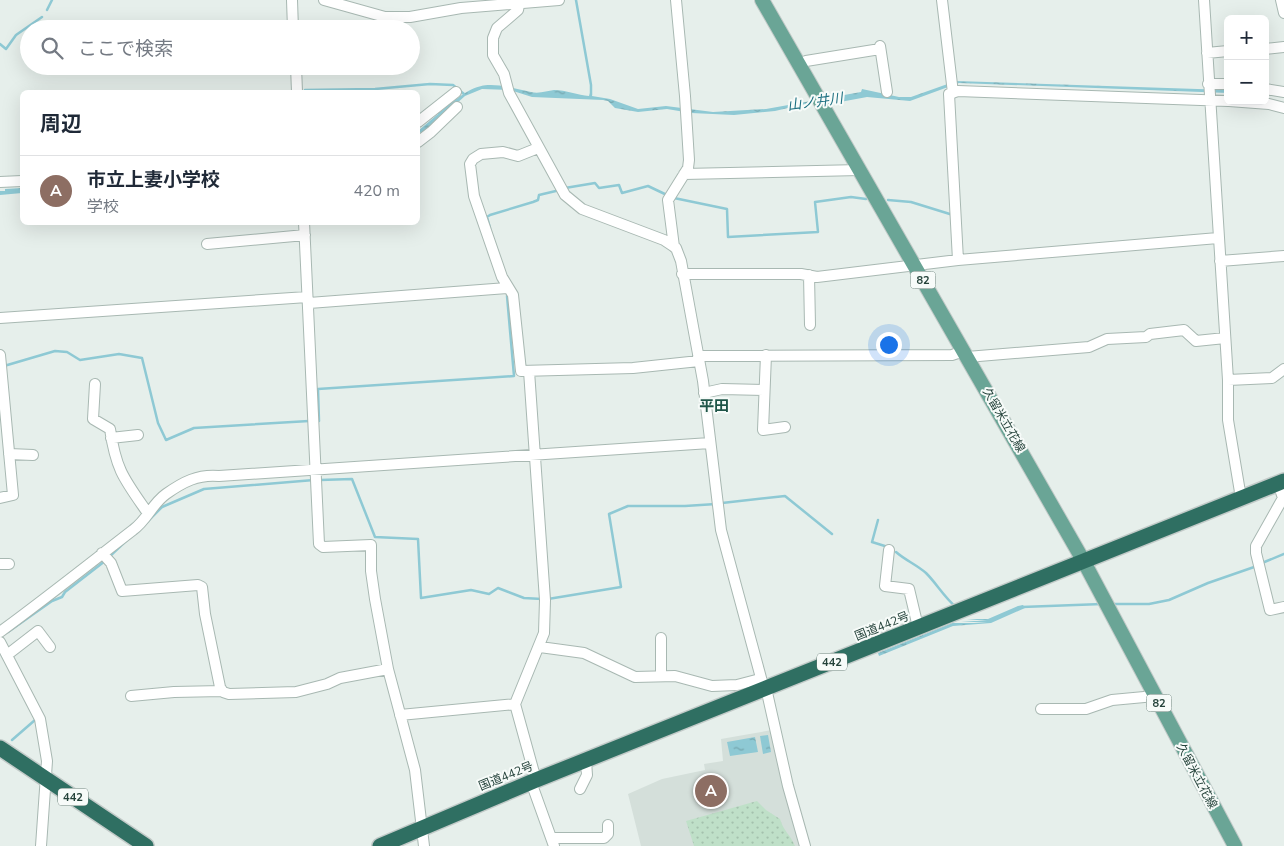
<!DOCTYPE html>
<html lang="ja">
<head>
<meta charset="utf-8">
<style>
	body { margin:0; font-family:"Nunito Sans","Noto Sans JP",sans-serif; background:#f2f2f3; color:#1f2937 }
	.controls { position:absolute; right:15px; top:15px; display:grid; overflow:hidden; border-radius:8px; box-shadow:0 5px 20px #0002 }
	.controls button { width:45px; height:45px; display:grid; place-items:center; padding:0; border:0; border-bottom:1px solid #e0e1e3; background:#fff; color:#1f2937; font:25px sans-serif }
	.you { position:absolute; left:888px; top:344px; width:18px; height:18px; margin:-12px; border:4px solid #fff; border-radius:50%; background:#1a73e8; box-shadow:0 0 0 8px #1a73e833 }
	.badge { display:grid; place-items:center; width:32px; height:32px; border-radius:50%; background:#7c3aed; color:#fff; font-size:16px; font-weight:700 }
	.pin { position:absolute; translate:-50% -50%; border:2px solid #fff; box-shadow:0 1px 5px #0006 }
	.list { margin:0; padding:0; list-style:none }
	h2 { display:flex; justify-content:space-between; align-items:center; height:65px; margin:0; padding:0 20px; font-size:21px }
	h2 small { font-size:16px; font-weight:400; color:#747a83 }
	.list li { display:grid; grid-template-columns:32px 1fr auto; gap:15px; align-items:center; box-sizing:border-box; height:70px; padding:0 20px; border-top:1px solid #e0e1e3 }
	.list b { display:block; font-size:19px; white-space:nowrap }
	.list p { margin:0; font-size:16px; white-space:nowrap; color:#747a83 }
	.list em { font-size:16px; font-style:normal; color:#747a83 }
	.icon { flex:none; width:28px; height:28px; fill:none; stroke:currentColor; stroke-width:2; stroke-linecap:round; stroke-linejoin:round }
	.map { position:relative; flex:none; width:1284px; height:846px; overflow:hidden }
	.search { position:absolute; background:#fff; box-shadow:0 5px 20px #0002; left:20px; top:20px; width:400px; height:55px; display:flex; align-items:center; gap:12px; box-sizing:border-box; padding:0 18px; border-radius:28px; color:#747a83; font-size:19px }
	.panel { position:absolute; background:#fff; box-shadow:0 5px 20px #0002; left:20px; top:90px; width:400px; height:135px; border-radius:8px }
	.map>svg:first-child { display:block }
	.built { fill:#d4dfda }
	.park { fill:url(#park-dots) }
	.water { fill:url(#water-ripples) }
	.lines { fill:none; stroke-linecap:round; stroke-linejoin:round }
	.stream { stroke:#8ec9d4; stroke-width:2.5 }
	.minor-casing { stroke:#a8b8b2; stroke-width:12 }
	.major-casing { stroke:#c2cac8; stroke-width:16 }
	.highway-casing { stroke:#c2cac8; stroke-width:18 }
	.minor { stroke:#fff; stroke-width:10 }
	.major { stroke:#6aa596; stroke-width:14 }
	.highway { stroke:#2f6f62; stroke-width:15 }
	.labels { text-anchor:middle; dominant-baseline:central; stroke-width:4; stroke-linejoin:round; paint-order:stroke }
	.shield { fill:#f7fbf9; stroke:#637a73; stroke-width:1 }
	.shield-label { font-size:11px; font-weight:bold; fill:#24423a }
	.street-label { font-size:12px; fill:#24423a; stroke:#f7fbf9 }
	.water-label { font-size:14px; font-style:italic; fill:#1c6f80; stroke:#f7fbf9 }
	.quarter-label { font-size:15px; font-weight:bold; fill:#1f5548; stroke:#f7fbf9 }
</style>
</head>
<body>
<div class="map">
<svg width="1284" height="846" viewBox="0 0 1284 846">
	<defs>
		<pattern id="park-dots" width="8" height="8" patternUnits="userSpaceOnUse" patternTransform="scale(1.25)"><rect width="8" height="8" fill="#bfe0c8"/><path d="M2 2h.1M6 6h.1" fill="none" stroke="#a4c1ad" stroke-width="1.8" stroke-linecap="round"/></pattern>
		<pattern id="water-ripples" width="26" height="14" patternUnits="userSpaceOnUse" patternTransform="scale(1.25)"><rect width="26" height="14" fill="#8ec9d4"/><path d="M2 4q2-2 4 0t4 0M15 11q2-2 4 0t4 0" fill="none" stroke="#74a5ad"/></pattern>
	</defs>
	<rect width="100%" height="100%" fill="#e6efeb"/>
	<path class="built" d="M772 730 800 846H641L628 794 662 779 705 770 704 764 723 761 721 739Z"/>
	<path class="park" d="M757 801 766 810 780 819C784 832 790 834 795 846H694L686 821Z"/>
	<path class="water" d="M956 81 1228 90V93L959 83 910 101 867 97 840 102 805 104 775 111 734 115 691 113 667 109 638 112 615 108 608 101 603 100 532 97 510 90 482 89 465 96 429 128 418 134V131L438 114V111L440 112C479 80 483 81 531 92 539 94 547 91 554 90 566 90 578 95 589 96L590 93 592 96 610 99 638 109 666 106 713 112 766 109 861 92 862 89 899 97H911Z
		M22 188V193L0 195V191H5V189Z
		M1018 606 1023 605 1025 608 991 623 953 626 879 656 878 653 952 623H987L961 621H987L967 619H988Z
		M768 735 771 752 763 754 760 736Z
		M755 737 758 752 730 756 727 742Z"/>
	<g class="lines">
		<path class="stream" d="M576 0 591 85V95
			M47 10 52 0
			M0 44 6 49 16 35 42 17
			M305 90 375 89 430 84 453 85 464 94
			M565 188 595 183 599 188 619 185 622 193 648 186 669 196
			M674 198 727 209 728 237 818 232 815 202 851 197 866 199
			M888 200 911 202 953 215
			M490 228 487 217 490 215 533 202 538 200 539 195 560 190
			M4 366 55 351 67 352 80 360 119 354 142 358 158 423 166 440 194 428 309 421
			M318 421H319L318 389 514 376 507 296 509 293
			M320 480 352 479 375 537 418 539 421 598 471 590 489 594 498 588 524 598 542 599
			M722 503 785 496 832 534
			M878 520 872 542 888 547
			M146 523 162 507 204 489 314 480
			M896 552C905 560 917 565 926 573 937 584 944 597 956 607
			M109 557 127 540
			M1262 563 1284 554
			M548 599 621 587 609 514 628 506H685L716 504
			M1112 604H1149L1169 600 1208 583 1257 566
			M1022 607 1102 604
			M8 632 52 601 62 597 65 592 105 561
			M12 740 35 720"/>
		<g class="minor-casing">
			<path id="minor" d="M292 0 293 29
				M324 0 385 17H410L461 8 559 0
				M942 0 953 93
				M1204 0 1228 380V420L1241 498
				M1281 0 1284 13
				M519 5 518 10 497 28 493 38V55L504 74 509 93 565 195 582 209 664 240 676 248 681 261 703 381 721 530 764 689
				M880 46 887 92
				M1265 49 1284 47
				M1207 53 1228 51
				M800 64 806 61 880 49
				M296 66 297 92
				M1208 84H1228
				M1265 89 1284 92
				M1229 101 1269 104 1284 108
				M418 122 456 92
				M418 142 431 132 457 107
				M538 148 518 156 503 152 481 154 473 159 470 164 474 196 502 277 513 295 521 371 633 368 699 361
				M684 174 860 170
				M0 182 22 181
				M304 222 319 544 323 547 371 545V571L375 599 388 669 415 770 424 846
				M207 244 305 235
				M674 247 668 200 688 168 689 160 685 96 676 0
				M958 260 949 94 958 91 1228 101
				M1220 261 1284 256
				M682 274H801L817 277 958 260 1218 238
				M809 275 810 325
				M309 303 507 288
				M0 318 307 297
				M0 355 13 495 0 498
				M766 355 763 430 785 427
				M698 356 952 355 964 351
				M967 357 1089 347 1107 339 1146 337 1150 334 1184 330 1196 341 1225 338
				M529 371 545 600 544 633 515 704 536 780
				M1228 380 1272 378 1284 369
				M95 384 93 419 110 429C116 470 124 479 147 512
				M704 393 722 389 764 390
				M111 438 138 435
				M9 454 33 455
				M1278 483 1283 498 1256 546V553L1270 610 1284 607
				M889 550 885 586 909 589 918 627
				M102 553 111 563 122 591 198 585 202 587 205 614 220 687 223 692 229 694 296 692 327 684 340 678 388 669
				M0 564H9
				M0 632C45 599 89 564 133 530 147 520 152 504 166 494 183 482 198 474 219 476L710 443
				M661 638V676
				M0 642 40 719 47 761 41 846
				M540 647 584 653 635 677 675 676 712 686 737 685 760 679
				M7 655 38 631 50 647
				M766 688 788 786 805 846
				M131 696 174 692 222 691
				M1041 709H1086L1112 700 1155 696
				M400 715 515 704
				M531 782 554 846
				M580 789 587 775 586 761
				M552 838H604L608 834V825"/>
		</g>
		<g class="major-casing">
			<path id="major" d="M762 0 1083 560 1235 846"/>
		</g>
		<g class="highway-casing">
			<path id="highway" d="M0 748 146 846
				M380 846 536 780 1284 481"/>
		</g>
		<use href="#minor" class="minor"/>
		<use href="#major" class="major"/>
		<use href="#highway" class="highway"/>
	</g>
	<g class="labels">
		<g class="shield">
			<rect x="910.5" y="271.5" width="25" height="17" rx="4"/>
			<rect x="817" y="653.5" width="30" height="17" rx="4"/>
			<rect x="1146.5" y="694.5" width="25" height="17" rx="4"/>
			<rect x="58" y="788.5" width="30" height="17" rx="4"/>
		</g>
		<g class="shield-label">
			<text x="923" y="280">82</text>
			<text x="832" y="662">442</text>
			<text x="1159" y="703">82</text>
			<text x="73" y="797">442</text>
		</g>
		<g class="street-label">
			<text transform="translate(1004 420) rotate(60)">久留米立花線</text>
			<text transform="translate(882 626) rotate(-22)">国道442号</text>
			<text transform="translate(506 776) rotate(-22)">国道442号</text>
			<text transform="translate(1197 776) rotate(62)">久留米立花線</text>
		</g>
		<g class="water-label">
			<text transform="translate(815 102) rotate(-8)">山ノ井川</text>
		</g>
		<g class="quarter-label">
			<text x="714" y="406">平田</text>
		</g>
	</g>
</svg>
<div class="controls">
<button>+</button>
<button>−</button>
</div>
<div class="you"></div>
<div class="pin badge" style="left:711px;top:791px;background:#8d6e63">A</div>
<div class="search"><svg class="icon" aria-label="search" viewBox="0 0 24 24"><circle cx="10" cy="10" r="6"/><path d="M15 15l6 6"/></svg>ここで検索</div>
<section class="panel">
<h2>周辺<small></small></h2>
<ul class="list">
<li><span class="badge" style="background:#8d6e63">A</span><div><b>市立上妻小学校</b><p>学校</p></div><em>420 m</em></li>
</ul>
</section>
</div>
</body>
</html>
